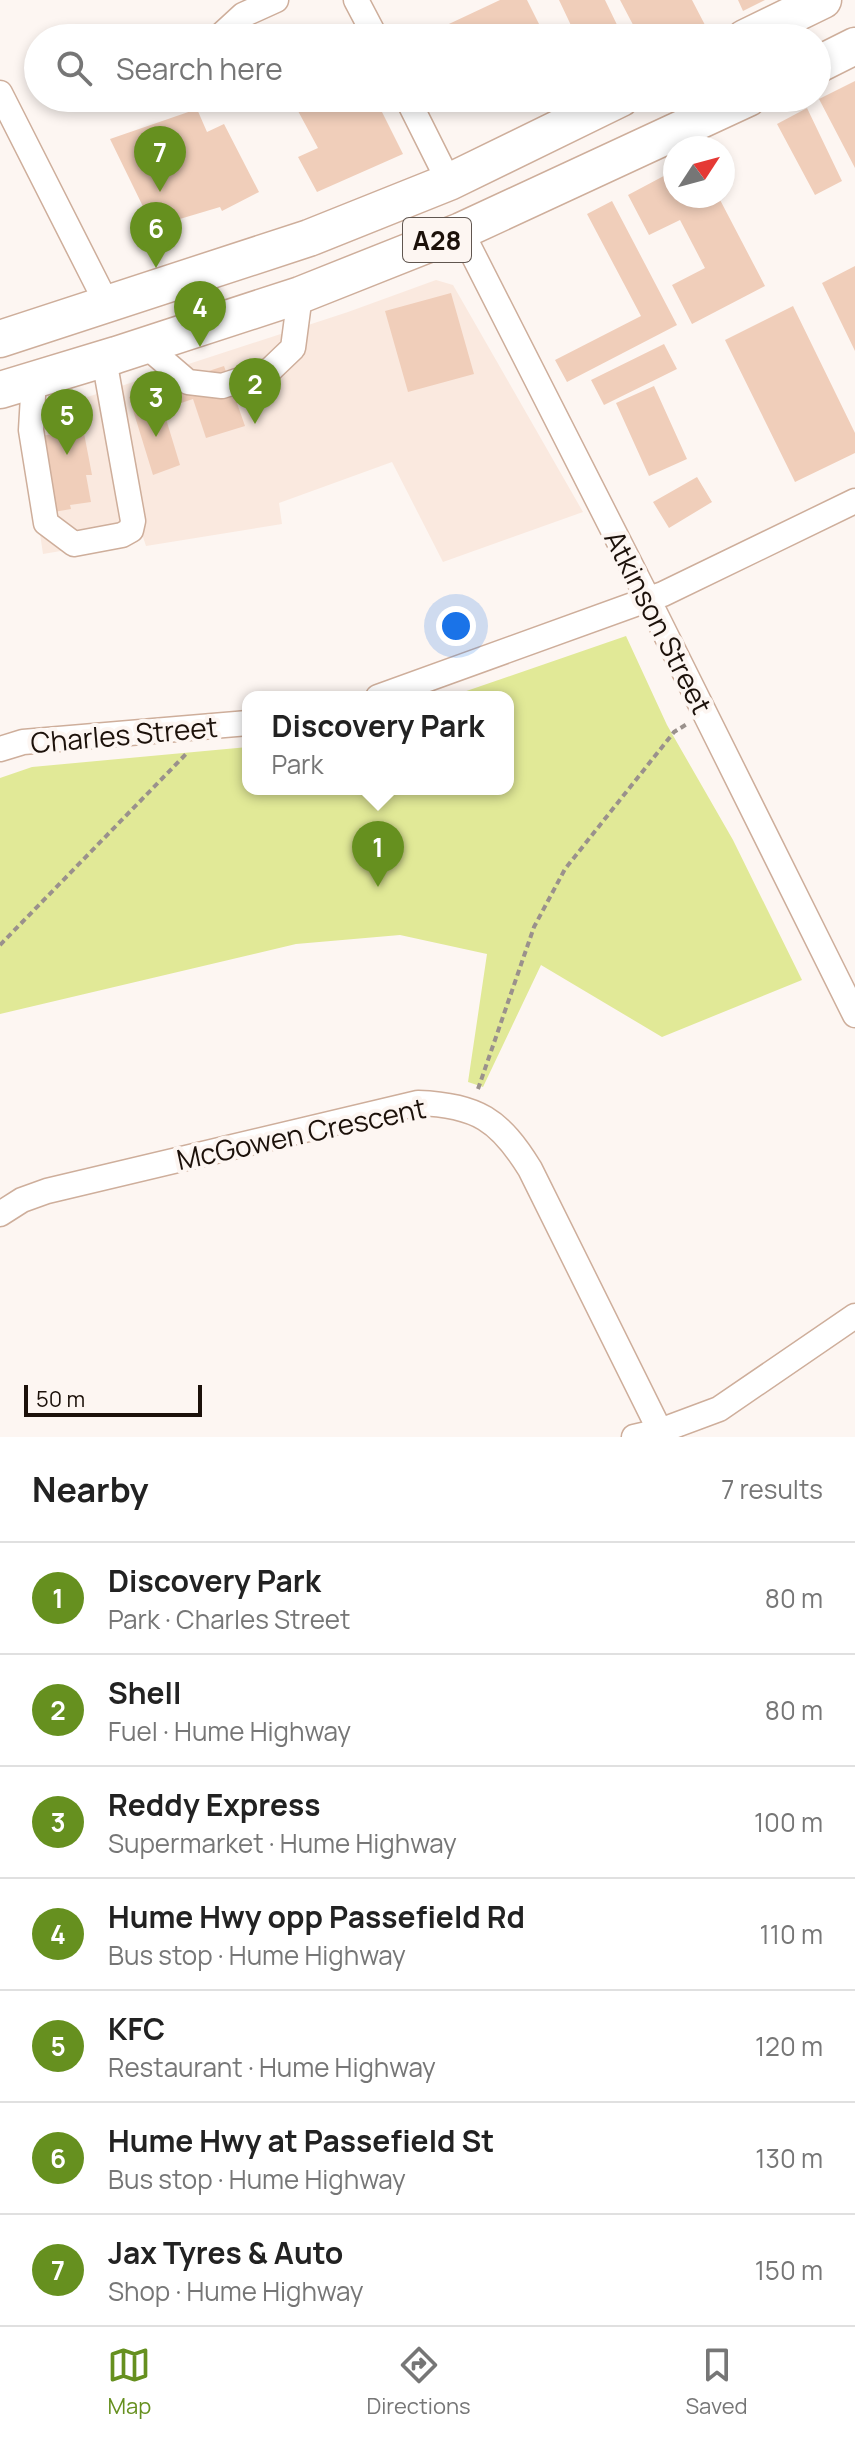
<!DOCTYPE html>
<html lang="en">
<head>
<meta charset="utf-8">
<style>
	body { margin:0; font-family:Manrope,sans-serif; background:#f2f2f2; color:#222 }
	.compass { position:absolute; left:663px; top:136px; width:72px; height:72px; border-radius:50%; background:#fff; box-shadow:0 4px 12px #0003; rotate:54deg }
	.scale { position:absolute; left:24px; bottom:20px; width:178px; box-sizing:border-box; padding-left:8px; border:4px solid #1c110a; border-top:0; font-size:22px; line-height:28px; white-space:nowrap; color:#1c110a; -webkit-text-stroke:6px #fdf6f2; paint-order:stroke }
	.you { position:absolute; left:456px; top:626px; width:28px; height:28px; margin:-20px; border:6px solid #fff; border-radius:50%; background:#1a73e8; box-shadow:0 0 0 12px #1a73e833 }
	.badge { display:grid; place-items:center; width:52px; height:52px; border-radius:50%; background:#66901f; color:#fff; font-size:26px; font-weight:700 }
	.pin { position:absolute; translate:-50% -66px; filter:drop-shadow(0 2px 4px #0008) }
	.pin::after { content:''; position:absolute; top:42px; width:28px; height:24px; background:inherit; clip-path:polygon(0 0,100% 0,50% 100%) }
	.popup { position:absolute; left:242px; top:691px; width:272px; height:104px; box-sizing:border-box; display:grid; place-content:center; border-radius:16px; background:#fff; filter:drop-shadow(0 2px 6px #0005); font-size:26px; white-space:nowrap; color:#767676 }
	.popup b { font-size:30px; color:#222 }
	.popup::after { content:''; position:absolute; left:50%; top:100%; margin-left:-16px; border:16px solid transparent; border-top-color:#fff }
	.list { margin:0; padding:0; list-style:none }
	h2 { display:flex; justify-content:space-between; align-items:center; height:104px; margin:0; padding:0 32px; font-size:34px }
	h2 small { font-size:26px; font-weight:400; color:#767676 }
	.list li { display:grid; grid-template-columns:52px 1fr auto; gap:24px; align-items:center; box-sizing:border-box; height:112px; padding:0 32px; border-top:2px solid #e0e0e0 }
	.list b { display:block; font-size:30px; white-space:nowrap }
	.list p { margin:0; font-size:26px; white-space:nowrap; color:#767676 }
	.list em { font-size:26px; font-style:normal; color:#767676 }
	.icon { flex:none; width:44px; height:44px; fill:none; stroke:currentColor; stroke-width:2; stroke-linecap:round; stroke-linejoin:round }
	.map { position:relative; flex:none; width:855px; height:1437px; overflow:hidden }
	.search { position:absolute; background:#fff; box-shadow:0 4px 12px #0003; left:24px; right:24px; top:24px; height:88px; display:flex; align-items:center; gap:20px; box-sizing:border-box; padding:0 28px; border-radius:44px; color:#767676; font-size:30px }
	.sheet { height:888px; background:#fff }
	nav { display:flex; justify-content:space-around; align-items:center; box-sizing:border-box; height:112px; border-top:2px solid #e0e0e0; background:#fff; font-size:22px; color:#767676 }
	nav a { display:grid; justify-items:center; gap:4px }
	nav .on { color:#66901f }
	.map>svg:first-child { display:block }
	.built { fill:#fae9df }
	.green { fill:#e1e997 }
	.building { fill:#f0ceba }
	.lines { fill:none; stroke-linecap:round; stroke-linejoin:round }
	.minor-casing { stroke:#ceae9b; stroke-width:27 }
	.highway-casing { stroke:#ceae9b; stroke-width:39 }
	.path { stroke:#9a918c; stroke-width:4; stroke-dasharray:6 4; stroke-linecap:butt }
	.minor { stroke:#fff; stroke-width:24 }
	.highway { stroke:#fff; stroke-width:36 }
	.labels { text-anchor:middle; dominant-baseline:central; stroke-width:8; stroke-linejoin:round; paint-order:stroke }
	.shield { fill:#fdf6f2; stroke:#605650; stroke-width:2 }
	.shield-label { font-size:26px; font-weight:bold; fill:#1c110a }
	.street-label { font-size:28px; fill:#1c110a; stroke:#fdf6f2 }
</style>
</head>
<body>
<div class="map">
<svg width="855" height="1437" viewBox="0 0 855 1437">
	<rect width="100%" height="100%" fill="#fdf6f2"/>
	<path class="built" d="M436 280 453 285 583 512 443 562 392 462 279 503 282 524 146 546 143 537 43 554 23 418 348 312Z"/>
	<path class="green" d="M626 636 667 725 733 840 802 980 662 1037 541 965 483 1087 468 1082 487 954 400 935 296 944 0 1014V778L32 767 248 747V789H508V697H449Z"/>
	<path class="building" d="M500 0H527L546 38H419Z
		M559 0H605L620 31 610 36 611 38H577Z
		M620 0H692L705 25 680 38H640Z
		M738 0H765L743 11Z
		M855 81V168L819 99Z
		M291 98H375L403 154 317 192 298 157 318 148Z
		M807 108 842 181 815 195 777 124Z
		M197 109 207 132 224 124 259 192 222 211 220 207 153 227 110 139Z
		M675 170V196H718L765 286 692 324 672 285 705 268 680 220 649 235 628 195Z
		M612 201 677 325 567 382 555 360 641 316 587 214Z
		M855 266V351L822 283Z
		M451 293 474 374 408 392 385 311Z
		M793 306 855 433V453L795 482 725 340Z
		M664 344 677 369 604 405 591 380Z
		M224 366 245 426 206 438 193 399 163 409 180 465 153 475 129 397Z
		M654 386 687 459 649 476 616 403Z
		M83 428 92 475H86L91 502 70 505 71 509 54 512 42 436Z
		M697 477 712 502 669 528 653 502Z"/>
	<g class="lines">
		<g class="minor-casing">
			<path id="minor" d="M356 0 376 38
				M218 38 243 15 276 0
				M0 93 107 304
				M407 98 449 182
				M461 231 648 599 855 1015
				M145 345 188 382 222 386 270 370 293 348 300 295
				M34 379 31 430 46 523 74 544 122 535 131 530 133 521 104 359
				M378 697 663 594 855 501
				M0 749 23 742 248 723
				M0 1214 22 1200 47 1191 418 1103C477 1105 500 1120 530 1169L660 1431
				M634 1437 660 1431 719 1409 855 1316"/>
		</g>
		<g class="highway-casing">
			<path id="highway" d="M745 38 823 0
				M817 65 855 46
				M0 339 309 238 449 182 621 98
				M0 390 116 355 300 295 461 231 748 98"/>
		</g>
		<path class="path" d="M0 945 188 752
			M478 1089 534 927 565 869 674 732 687 724"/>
		<use href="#minor" class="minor"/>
		<use href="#highway" class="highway"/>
	</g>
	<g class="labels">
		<rect class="shield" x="403" y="218" width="68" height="44" rx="6"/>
		<g class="shield-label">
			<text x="437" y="240">A28</text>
		</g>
		<g class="street-label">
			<text transform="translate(659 622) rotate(63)">Atkinson Street</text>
			<text transform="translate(124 734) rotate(-5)">Charles Street</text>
			<text transform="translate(301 1133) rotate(-12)">McGowen Crescent</text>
		</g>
	</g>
</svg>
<svg class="compass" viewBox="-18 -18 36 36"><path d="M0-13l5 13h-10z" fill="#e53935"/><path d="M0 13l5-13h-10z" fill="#767676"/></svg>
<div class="scale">50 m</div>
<div class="you"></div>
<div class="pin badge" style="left:378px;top:887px">1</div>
<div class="popup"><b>Discovery Park</b>Park</div>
<div class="pin badge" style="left:255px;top:424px">2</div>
<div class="pin badge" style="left:156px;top:437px">3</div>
<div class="pin badge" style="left:200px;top:347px">4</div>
<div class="pin badge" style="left:67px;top:455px">5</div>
<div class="pin badge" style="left:156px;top:268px">6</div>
<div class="pin badge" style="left:160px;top:192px">7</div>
<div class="search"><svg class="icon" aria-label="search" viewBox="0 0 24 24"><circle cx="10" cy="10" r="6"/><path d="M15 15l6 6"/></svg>Search here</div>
</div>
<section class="sheet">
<h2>Nearby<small>7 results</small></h2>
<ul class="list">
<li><span class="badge">1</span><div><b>Discovery Park</b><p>Park · Charles Street</p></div><em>80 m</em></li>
<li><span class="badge">2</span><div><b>Shell</b><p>Fuel · Hume Highway</p></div><em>80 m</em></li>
<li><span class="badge">3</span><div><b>Reddy Express</b><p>Supermarket · Hume Highway</p></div><em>100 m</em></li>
<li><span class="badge">4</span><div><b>Hume Hwy opp Passefield Rd</b><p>Bus stop · Hume Highway</p></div><em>110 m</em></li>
<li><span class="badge">5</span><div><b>KFC</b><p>Restaurant · Hume Highway</p></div><em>120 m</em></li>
<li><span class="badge">6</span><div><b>Hume Hwy at Passefield St</b><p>Bus stop · Hume Highway</p></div><em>130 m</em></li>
<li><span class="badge">7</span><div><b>Jax Tyres &amp; Auto</b><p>Shop · Hume Highway</p></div><em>150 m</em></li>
</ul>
</section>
<nav>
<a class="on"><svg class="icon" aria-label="map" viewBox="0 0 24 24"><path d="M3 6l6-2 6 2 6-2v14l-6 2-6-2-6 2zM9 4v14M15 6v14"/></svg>Map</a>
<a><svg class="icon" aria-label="directions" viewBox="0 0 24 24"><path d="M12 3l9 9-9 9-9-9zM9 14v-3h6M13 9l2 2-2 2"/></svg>Directions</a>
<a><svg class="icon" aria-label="saved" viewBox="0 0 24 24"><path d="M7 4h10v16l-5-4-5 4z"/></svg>Saved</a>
</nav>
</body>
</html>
